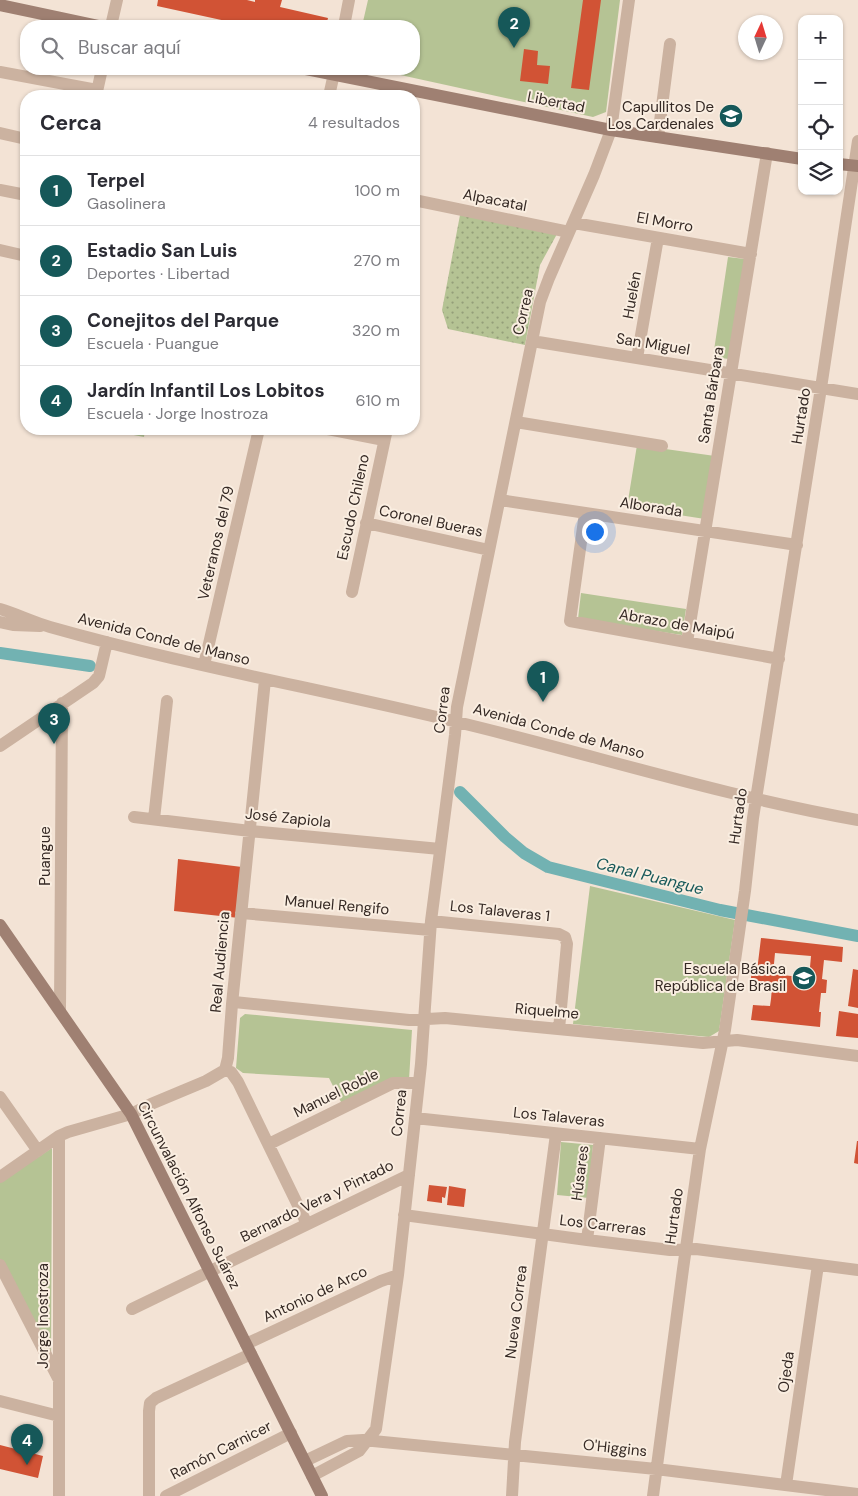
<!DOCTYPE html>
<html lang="es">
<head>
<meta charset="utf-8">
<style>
	body { margin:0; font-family:"DM Sans",sans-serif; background:#f7f7f7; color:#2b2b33 }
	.controls { position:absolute; right:15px; top:15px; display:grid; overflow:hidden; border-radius:10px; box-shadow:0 1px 4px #0004 }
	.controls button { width:45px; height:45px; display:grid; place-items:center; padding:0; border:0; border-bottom:1px solid #e1e1e2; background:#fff; color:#2b2b33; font:25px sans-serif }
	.compass { position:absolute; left:738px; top:15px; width:45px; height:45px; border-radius:50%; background:#fff; box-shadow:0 1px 4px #0004; rotate:4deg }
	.you { position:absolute; left:594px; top:531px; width:18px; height:18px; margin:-12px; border:4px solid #fff; border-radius:50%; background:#1a73e8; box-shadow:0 0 0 8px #1a73e833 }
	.badge { display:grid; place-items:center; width:32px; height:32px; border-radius:50%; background:#165859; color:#fff; font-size:16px; font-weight:700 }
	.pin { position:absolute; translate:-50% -41px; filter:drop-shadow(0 1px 2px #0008) }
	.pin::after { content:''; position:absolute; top:26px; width:18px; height:15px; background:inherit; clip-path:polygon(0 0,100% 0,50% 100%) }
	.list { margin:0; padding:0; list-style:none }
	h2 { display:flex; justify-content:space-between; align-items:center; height:65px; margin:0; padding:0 20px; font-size:21px }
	h2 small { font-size:16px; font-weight:400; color:#7c7c81 }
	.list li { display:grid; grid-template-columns:32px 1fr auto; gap:15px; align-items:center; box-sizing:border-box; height:70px; padding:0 20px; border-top:1px solid #e1e1e2 }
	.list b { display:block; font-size:19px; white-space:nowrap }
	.list p { margin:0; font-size:16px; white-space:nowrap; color:#7c7c81 }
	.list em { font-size:16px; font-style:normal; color:#7c7c81 }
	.icon { flex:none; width:28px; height:28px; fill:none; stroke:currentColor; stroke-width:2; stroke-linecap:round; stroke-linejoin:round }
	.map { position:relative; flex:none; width:858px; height:1496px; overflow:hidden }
	.search { position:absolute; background:#fff; box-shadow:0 1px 4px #0004; left:20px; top:20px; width:400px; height:55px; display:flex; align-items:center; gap:12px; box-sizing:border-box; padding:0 18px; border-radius:20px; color:#7c7c81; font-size:19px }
	.panel { position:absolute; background:#fff; box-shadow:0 1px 4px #0004; left:20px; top:90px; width:400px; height:345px; border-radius:20px }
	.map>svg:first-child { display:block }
	.grass { fill:url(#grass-dots) }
	.park { fill:#b5c394 }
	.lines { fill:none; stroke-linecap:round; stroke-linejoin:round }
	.canal { stroke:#72b2b2; stroke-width:12 }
	.building { fill:#d15335; fill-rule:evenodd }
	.street { stroke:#cbb2a0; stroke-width:12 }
	.secondary { stroke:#9f8072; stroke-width:12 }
	.labels { text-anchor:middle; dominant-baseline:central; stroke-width:4; stroke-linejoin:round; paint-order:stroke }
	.street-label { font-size:15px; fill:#352924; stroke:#faeee1 }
	.poi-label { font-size:15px; fill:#352924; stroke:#faeee1; text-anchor:end }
	.water-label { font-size:16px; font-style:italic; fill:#165859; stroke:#faeee1 }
</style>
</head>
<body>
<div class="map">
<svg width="858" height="1496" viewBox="0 0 858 1496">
	<defs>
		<pattern id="grass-dots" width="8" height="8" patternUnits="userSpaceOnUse" patternTransform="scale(1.25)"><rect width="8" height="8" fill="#b5c394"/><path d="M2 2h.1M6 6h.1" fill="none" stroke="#949e79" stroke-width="1.8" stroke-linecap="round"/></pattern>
	</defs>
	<rect width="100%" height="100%" fill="#f3e3d5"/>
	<path class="grass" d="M460 215 557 234 540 265 525 345 448 329 442 310Z"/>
	<path class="park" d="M368 0H620L606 112 593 117 373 69H414V26H362Z
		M728 257 745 259 729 359 713 357Z
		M103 429H145L144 437Z
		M637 445 715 456 705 519 627 507Z
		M581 593 686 609 682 635 578 619Z
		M590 886 735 920 719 1031 709 1037 573 1024Z
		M245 1014 412 1030 409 1080 342 1104 329 1078 243 1073 236 1068 240 1018Z
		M561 1142 593 1145 589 1198 557 1195Z
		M52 1148 51 1360 0 1259V1182Z"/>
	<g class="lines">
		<path class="canal" d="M0 653 90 666
			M460 792 505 837 524 853 548 867 720 910 858 936"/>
	</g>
	<path class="building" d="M158 0H247L255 2V0H282L280 7 328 18 326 26H249L157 6Z
		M583 0H601L589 90 571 88Z
		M524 49 538 51 537 65 550 66 548 84 520 81Z
		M178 859 242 867 239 918 174 911Z
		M761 938 843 947 842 962 824 960 822 979 827 980 826 993H821L819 1012H821L820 1027 751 1020 753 1005 770 1006 771 999 772 987 750 985 752 970 757 971ZM775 953 811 956 809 978 773 974Z
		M853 969 858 970V1008L848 1006Z
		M839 1011 858 1014V1038L836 1036Z
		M857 1141H858V1164L854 1163Z
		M429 1185 447 1187 445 1198 442 1197V1203L427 1201Z
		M449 1186 466 1189 464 1207 447 1205Z
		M0 1445 43 1456 38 1478 0 1469Z"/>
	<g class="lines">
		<path class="street" d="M111 26 117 0
			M344 26 349 0
			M0 72 97 90
			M96 96 102 69
			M329 96 335 69
			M0 133 26 139
			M658 137 670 44
			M0 190 26 195
			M414 200 569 232
			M574 223 751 254
			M0 250 26 256
			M532 341 858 394
			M637 358 658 238
			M516 422 662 446
			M328 429 384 440
			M500 500 797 545
			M585 513 570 621 779 659
			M366 523 489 550
			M352 592 387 429
			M0 609C17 614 33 622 50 627 184 665 321 689 457 722 591 754 722 796 858 820
			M0 622 13 625 40 626
			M687 642 767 153
			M204 665 259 429
			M0 746 93 683 99 676 107 642
			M134 817 250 831 440 849
			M154 819 167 701
			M241 913 430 930
			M431 921 559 934 565 937 567 944 559 1029
			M232 1004 234 1002 409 1020 445 1018 703 1043 737 1040 858 1056
			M60 1010 62 703
			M225 1070 228 1058 232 1004 265 680
			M225 1070 231 1072 238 1082 307 1224
			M0 1097 38 1151
			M415 1118 700 1149
			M269 1144 393 1083H419
			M0 1177 59 1136 68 1132 131 1114 151 1104 206 1081 225 1070
			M404 1215 587 1240 670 1250 696 1249 858 1270
			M587 1240 600 1138
			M0 1265 58 1378
			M132 1309 409 1175
			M246 1344 381 1281 398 1275
			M0 1401 59 1416
			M305 1461 347 1441 363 1440 656 1469 858 1494
			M312 1476 359 1451 376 1429 398 1275 421 1064 431 921 455 735 457 707 540 302 549 278 594 175 611 130 629 0
			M786 1485 818 1265
			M59 1496V1136
			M149 1496V1411L150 1403 156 1398 251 1354
			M166 1496 291 1433
			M512 1496 515 1442 556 1134
			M653 1496 683 1269 700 1149 725 1030 745 891 753 818 821 388 858 141"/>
		<path class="secondary" d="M0 5 99 26
			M306 69 611 130 802 159
			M839 164 858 166
			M0 925 131 1114 322 1496"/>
	</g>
	<defs>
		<g id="school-disc" transform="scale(1.25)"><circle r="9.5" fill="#165859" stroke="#faeee1"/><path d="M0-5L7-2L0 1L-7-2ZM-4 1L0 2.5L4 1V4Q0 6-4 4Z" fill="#fff"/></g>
	</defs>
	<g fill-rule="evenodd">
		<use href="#school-disc" x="731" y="116"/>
		<use href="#school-disc" x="804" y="978"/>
	</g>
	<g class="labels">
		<g class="street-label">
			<text transform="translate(556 102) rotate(11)">Libertad</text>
			<text transform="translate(495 200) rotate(11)">Alpacatal</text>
			<text transform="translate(665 222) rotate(10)">El Morro</text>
			<text transform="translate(632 295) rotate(-80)">Huelén</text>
			<text transform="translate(523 312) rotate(-77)">Correa</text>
			<text transform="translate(653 344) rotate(9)">San Miguel</text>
			<text transform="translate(711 395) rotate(-81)">Santa Bárbara</text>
			<text transform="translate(801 416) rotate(-81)">Hurtado</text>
			<text transform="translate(353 507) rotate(-78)">Escudo Chileno</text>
			<text transform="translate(651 507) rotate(9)">Alborada</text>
			<text transform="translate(431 521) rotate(12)">Coronel Bueras</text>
			<text transform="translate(216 543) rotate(-77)">Veteranos del 79</text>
			<text transform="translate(677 624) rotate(10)">Abrazo de Maipú</text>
			<text transform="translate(164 639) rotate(14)">Avenida Conde de Manso</text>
			<text transform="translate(442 710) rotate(-83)">Correa</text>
			<text transform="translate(559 731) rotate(15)">Avenida Conde de Manso</text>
			<text transform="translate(738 816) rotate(-82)">Hurtado</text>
			<text transform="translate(288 818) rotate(6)">José Zapiola</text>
			<text transform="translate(45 856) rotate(-90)">Puangue</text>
			<text transform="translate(337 905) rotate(5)">Manuel Rengifo</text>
			<text transform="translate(500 911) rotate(6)">Los Talaveras 1</text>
			<text transform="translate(220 962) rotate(-85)">Real Audiencia</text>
			<text transform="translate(547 1011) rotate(5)">Riquelme</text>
			<text transform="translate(336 1093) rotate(-26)">Manuel Roble</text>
			<text transform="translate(399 1113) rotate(-84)">Correa</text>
			<text transform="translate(559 1117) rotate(6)">Los Talaveras</text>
			<text transform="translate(580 1173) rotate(-83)">Húsares</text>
			<text transform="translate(189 1195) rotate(63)">Circunvalación Alfonso Suárez</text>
			<text transform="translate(317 1201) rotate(-26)">Bernardo Vera y Pintado</text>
			<text transform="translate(674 1216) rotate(-82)">Hurtado</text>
			<text transform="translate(603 1225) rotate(7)">Los Carreras</text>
			<text transform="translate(315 1294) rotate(-25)">Antonio de Arco</text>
			<text transform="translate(516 1312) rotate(-83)">Nueva Correa</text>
			<text transform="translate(43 1316) rotate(-90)">Jorge Inostroza</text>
			<text transform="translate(786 1372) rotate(-82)">Ojeda</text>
			<text transform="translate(615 1448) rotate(6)">O'Higgins</text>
			<text transform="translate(221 1450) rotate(-27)">Ramón Carnicer</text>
		</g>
		<g class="poi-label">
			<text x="714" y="107">Capullitos De<tspan x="714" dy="17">Los Cardenales</tspan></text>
			<text x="786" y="969">Escuela Básica<tspan x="786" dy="17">República de Brasil</tspan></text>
		</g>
		<g class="water-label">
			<text transform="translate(650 876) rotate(14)">Canal Puangue</text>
		</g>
	</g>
</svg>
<div class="controls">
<button>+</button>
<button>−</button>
<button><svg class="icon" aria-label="locate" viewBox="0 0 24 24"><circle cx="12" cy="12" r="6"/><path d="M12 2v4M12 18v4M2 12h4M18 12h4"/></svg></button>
<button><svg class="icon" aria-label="layers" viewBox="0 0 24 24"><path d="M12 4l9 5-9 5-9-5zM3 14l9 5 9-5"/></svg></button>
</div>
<svg class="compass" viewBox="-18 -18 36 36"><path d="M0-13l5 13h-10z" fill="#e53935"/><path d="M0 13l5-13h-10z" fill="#7c7c81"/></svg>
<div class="you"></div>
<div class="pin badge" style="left:543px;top:702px">1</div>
<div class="pin badge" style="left:514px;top:48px">2</div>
<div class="pin badge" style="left:54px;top:744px">3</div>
<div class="pin badge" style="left:27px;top:1465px">4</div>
<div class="search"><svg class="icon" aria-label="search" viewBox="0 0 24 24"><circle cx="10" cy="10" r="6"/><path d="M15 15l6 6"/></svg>Buscar aquí</div>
<section class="panel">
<h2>Cerca<small>4 resultados</small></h2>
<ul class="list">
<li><span class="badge">1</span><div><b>Terpel</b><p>Gasolinera</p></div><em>100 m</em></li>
<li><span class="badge">2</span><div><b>Estadio San Luis</b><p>Deportes · Libertad</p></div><em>270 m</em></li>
<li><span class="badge">3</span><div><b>Conejitos del Parque</b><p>Escuela · Puangue</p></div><em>320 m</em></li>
<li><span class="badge">4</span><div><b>Jardín Infantil Los Lobitos</b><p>Escuela · Jorge Inostroza</p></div><em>610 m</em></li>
</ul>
</section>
</div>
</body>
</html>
